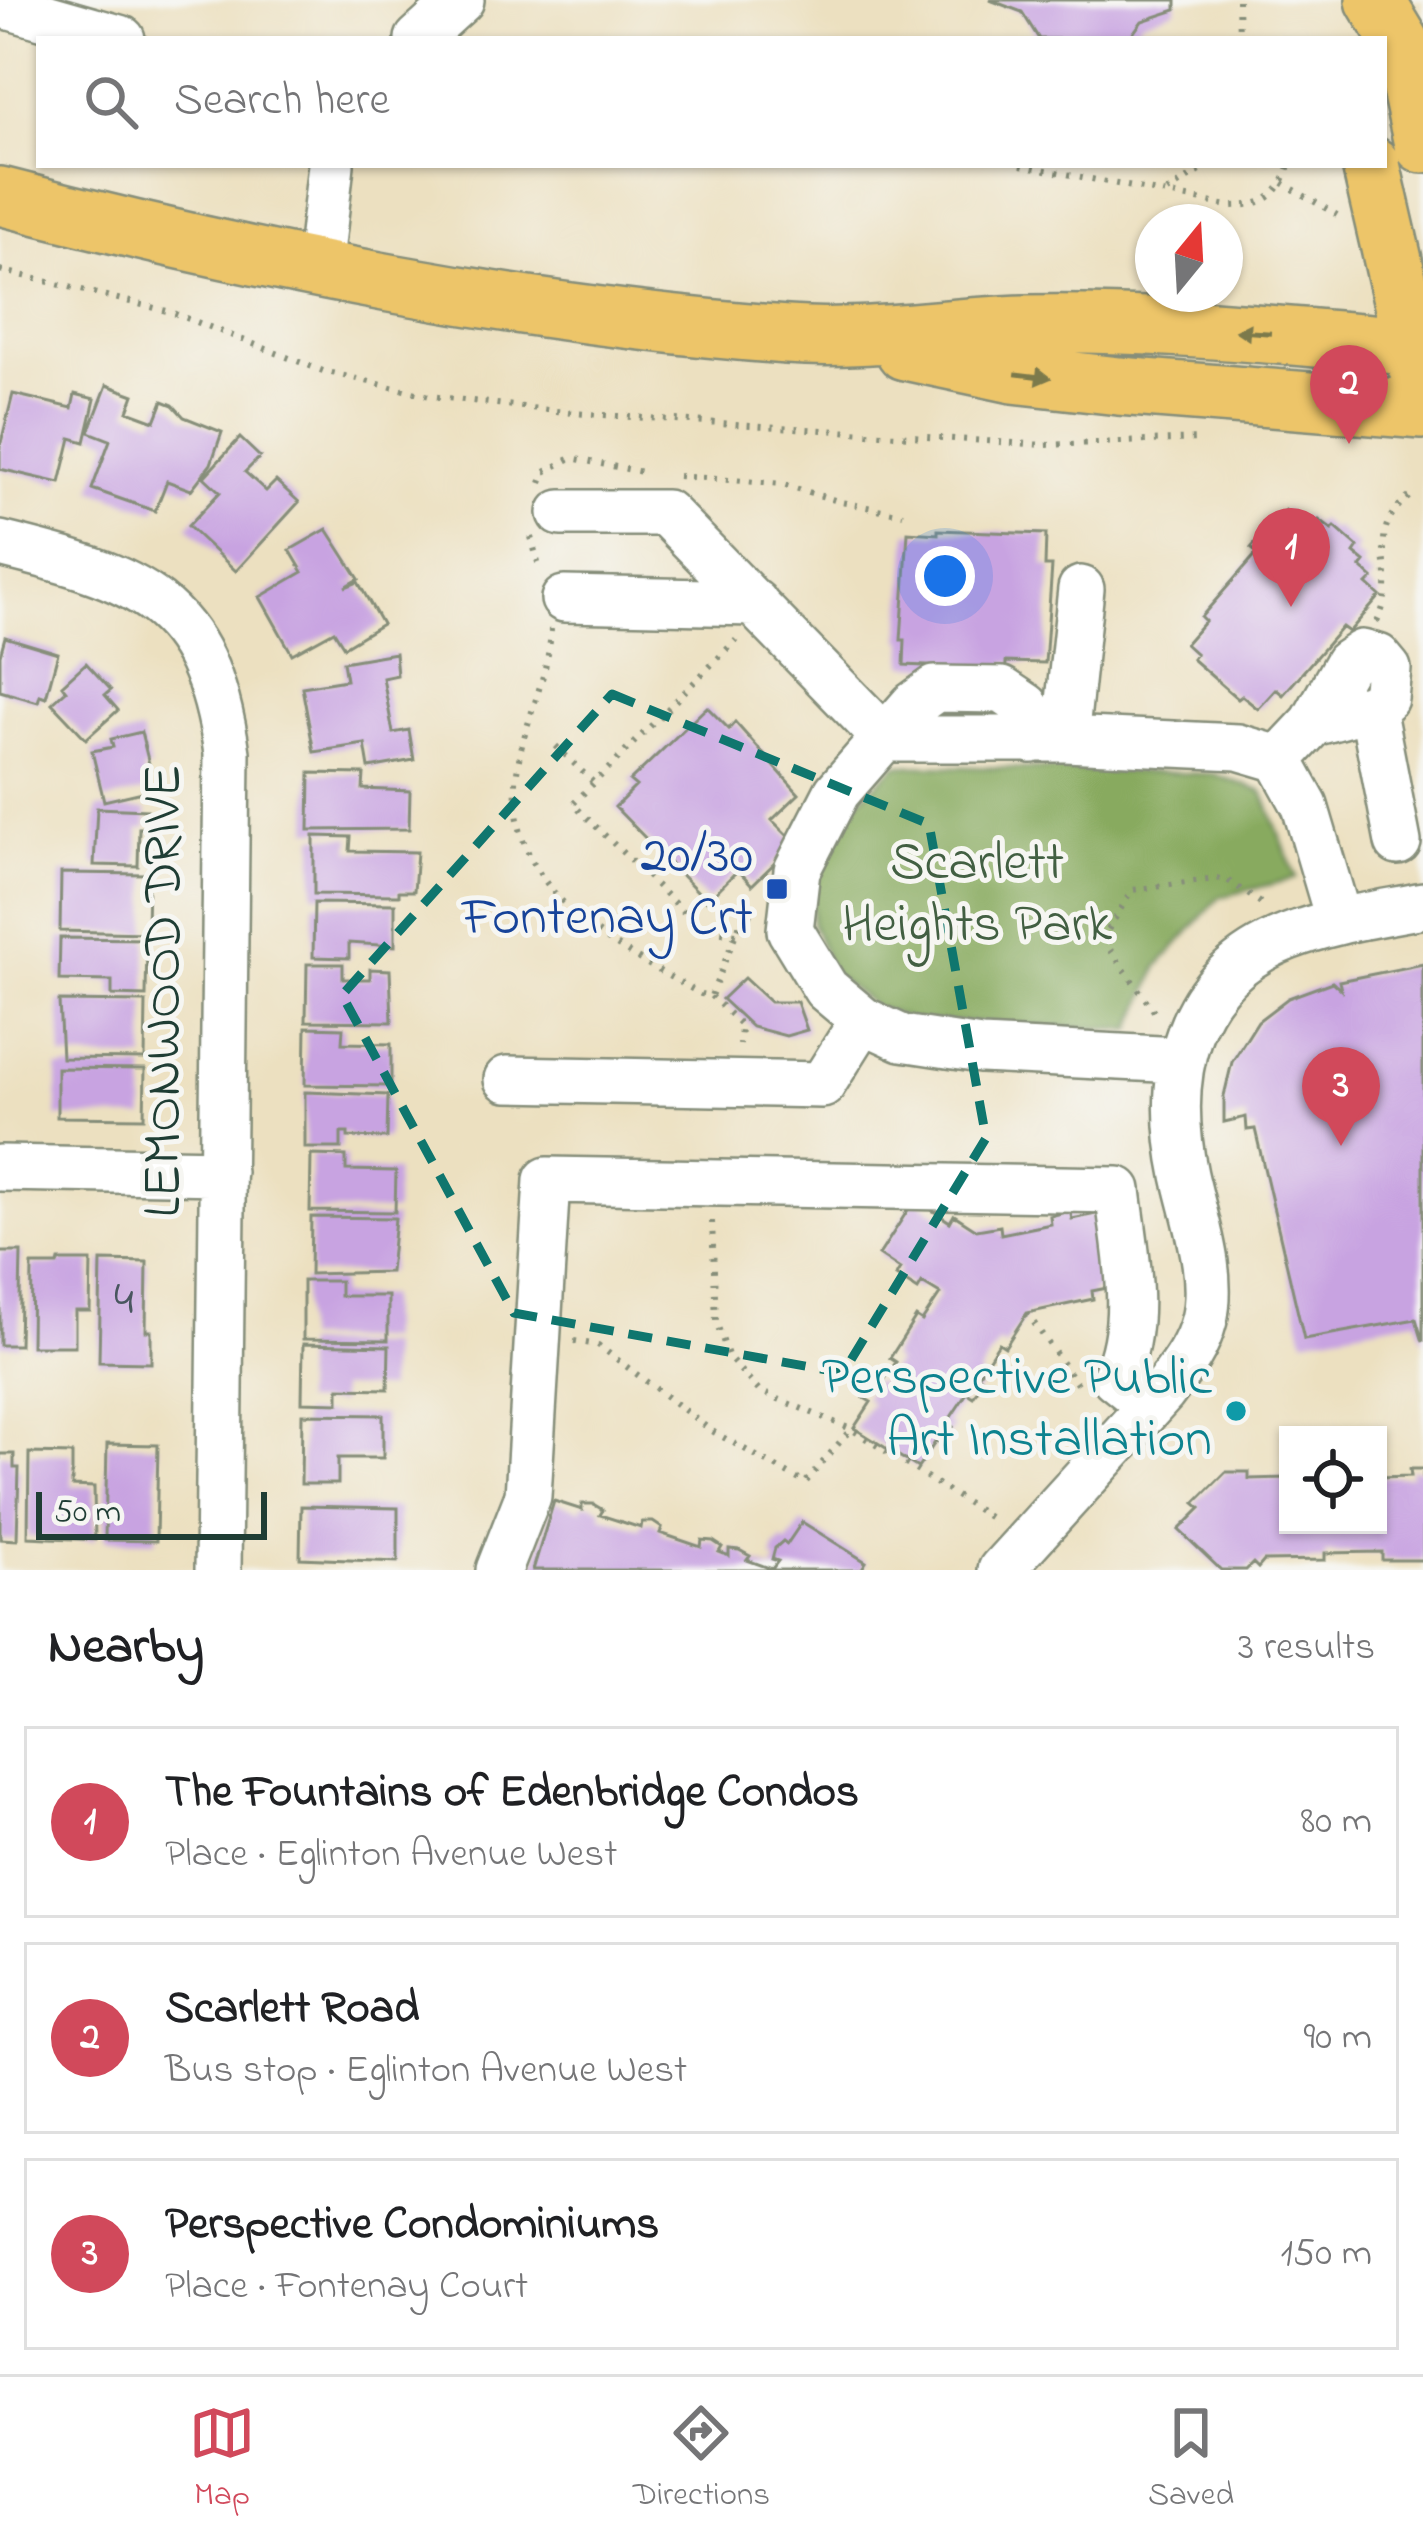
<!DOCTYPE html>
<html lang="en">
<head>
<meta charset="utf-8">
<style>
	body { margin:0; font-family:"Indie Flower",sans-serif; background:#f6f6f6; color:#202124 }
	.controls { position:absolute; right:36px; bottom:36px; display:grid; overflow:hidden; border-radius:0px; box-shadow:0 3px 9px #0004 }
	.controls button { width:108px; height:108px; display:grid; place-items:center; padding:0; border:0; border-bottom:3px solid #e0e0e0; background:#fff; color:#202124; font:60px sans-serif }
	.compass { position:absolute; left:1135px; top:204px; width:108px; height:108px; border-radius:50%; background:#fff; box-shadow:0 3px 9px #0004; rotate:18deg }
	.scale { position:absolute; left:36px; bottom:30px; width:231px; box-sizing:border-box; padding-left:12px; border:6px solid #1f3d34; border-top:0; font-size:33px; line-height:42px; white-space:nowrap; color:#1f3d34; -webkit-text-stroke:9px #f6f6f2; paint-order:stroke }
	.you { position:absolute; left:945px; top:576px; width:42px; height:42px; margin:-30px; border:9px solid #fff; border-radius:50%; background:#1a73e8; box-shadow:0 0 0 18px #1a73e833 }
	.badge { display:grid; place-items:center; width:78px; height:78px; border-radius:50%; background:#d1495b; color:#fff; font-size:39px; font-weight:700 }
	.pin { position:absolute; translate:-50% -99px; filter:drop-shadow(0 3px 6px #0008) }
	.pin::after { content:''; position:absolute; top:63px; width:42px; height:36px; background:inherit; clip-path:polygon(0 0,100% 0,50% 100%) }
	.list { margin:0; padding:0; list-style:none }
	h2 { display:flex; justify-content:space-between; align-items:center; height:156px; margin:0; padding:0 48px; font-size:51px }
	h2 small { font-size:39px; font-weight:400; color:#757577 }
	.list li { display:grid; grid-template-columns:78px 1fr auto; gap:36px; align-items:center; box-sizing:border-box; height:192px; margin:0 24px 24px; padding:0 24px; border:3px solid #e0e0e0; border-radius:0px }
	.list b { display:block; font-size:45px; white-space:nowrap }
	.list p { margin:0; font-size:39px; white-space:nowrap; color:#757577 }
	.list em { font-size:39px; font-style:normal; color:#757577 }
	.icon { flex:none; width:66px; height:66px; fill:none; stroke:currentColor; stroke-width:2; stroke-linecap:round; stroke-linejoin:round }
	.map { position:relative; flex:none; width:1423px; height:1570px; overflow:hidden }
	.search { position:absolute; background:#fff; box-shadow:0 3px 9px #0004; left:36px; right:36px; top:36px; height:132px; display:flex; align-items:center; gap:30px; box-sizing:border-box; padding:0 42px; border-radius:0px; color:#757577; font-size:45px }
	.sheet { height:804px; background:#fff }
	nav { display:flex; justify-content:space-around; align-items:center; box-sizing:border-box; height:168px; border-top:3px solid #e0e0e0; background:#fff; font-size:33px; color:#757577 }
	nav a { display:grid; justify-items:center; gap:6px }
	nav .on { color:#d1495b }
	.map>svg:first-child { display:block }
	.forest { fill:#88aa5f; stroke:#54744a; stroke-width:3 }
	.building { fill:#c8a3e1 }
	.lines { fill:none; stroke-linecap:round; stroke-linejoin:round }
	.minor-casing { stroke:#868e7a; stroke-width:50 }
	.major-casing { stroke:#868e7a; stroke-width:62 }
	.path { stroke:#868e7a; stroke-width:6; stroke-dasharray:3 9; stroke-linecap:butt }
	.minor { stroke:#fff; stroke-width:45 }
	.major { stroke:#edc569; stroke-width:57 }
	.oneway { fill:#7c7a4c }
	.marked { fill:none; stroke:#0f766e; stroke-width:9; stroke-dasharray:24 15; stroke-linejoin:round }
	.transit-dot { fill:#1a4fb4; stroke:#f6f6f2; stroke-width:4.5 }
	.culture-dot { fill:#0f9aa8; stroke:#f6f6f2; stroke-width:4.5 }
	.labels { text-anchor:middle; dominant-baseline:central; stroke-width:10; stroke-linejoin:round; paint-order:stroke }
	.number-label { font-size:48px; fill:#49565f }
	.transit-label { font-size:54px; fill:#164399; stroke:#f6f6f2; text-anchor:end }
	.park-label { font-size:54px; fill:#425f42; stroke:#f6f6f2 }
	.street-label { font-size:54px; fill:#1f3d34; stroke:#f6f6f2 }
	.culture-label { font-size:54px; fill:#0d838f; stroke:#f6f6f2; text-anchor:end }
</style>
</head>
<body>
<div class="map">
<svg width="1423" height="1570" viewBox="0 0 1423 1570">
	<rect width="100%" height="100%" fill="#f6f6f2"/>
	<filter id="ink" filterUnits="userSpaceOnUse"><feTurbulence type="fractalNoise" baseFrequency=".00833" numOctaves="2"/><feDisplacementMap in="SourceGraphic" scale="24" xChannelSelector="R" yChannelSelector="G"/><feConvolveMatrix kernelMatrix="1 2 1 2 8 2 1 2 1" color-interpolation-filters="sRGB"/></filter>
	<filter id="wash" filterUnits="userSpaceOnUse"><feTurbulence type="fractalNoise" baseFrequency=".004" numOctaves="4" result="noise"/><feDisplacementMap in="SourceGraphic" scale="48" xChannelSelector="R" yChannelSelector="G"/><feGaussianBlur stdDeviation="2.7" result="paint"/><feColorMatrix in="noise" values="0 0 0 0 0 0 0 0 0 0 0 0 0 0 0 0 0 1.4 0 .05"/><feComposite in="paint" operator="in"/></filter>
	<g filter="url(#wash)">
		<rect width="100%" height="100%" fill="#ece0c0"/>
		<path class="forest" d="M897 765 1214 774 1263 792 1296 878 1220 897 1158 966 1132 1030 911 1020 874 1006 832 973 812 923 813 860 859 800Z"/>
		<g id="blocks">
			<path class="building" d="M990 0H1176V10L1142 21 1129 39H1039L1022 12Z
				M107 385 134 395 128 411 155 421 163 401 173 405 184 417 222 432 211 464 191 490 167 481 155 511 92 489 110 440 89 432Z
				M13 394 72 408 75 394 95 399 85 442 71 438 60 483 0 469V447Z
				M240 438 260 457 245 472 266 491 276 481 299 502 236 571 188 526 220 492 204 477Z
				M1285 510 1297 522 1302 516 1314 525 1319 520 1332 530 1335 527 1358 547 1354 553 1365 562 1361 567 1373 578 1367 584 1380 596 1349 632 1342 627 1283 695 1276 689 1258 709 1242 696 1238 699 1192 659 1196 654 1185 644 1205 621 1201 617 1257 553 1251 548Z
				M327 529 359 579 345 587 358 582 382 624 344 647 334 631 292 654 260 597 303 572 290 550Z
				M938 530 1046 534 1045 566H1052L1045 663 1006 662 1005 686 948 684V667L904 665 905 640H901L908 532 938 534Z
				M5 637 58 653 46 697 40 695 38 702 0 691V655Z
				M395 653 397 675 383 678 393 733 409 730 414 760 369 768 365 744 314 752 302 687 346 680 343 662Z
				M86 663 111 690 105 695 118 710 86 739 52 703 66 690 62 685Z
				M707 707 729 729 735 722 799 794 772 820 795 843 752 885 738 870 707 901 615 807 636 786 630 781Z
				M141 732 150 768 142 770 147 791 104 801 92 751 113 747 111 739Z
				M310 773 364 774 363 789 410 791 409 829 309 830Z
				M97 808 147 810 146 828H139L138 866 94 865Z
				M314 836 351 837 350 851 417 852 414 891H399V895L314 894Z
				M61 873 148 874 147 933 60 931Z
				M314 903 395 904V946L349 943V958L313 957Z
				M60 938 147 939 146 996 112 995V981L59 980Z
				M307 964H343V979H370V969L390 970 392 1022 306 1021Z
				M1423 964V1342L1416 1319 1304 1339 1255 1129 1247 1130 1246 1117 1224 1122V1096L1232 1062 1258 1021 1288 998 1332 982 1341 990 1339 981Z
				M744 978 770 1002H797L807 1030 786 1036 752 1027 722 999Z
				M59 1001 146 1002 145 1059 62 1058Z
				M306 1027 343 1028 342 1043 391 1044V1086L305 1085Z
				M57 1068 145 1069 144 1118 57 1117Z
				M305 1092 388 1095 387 1138 348 1137V1133H341V1148H305Z
				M311 1155 346 1156V1170L396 1171 395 1212 310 1211Z
				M915 1199 950 1222 954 1215 977 1230 1000 1226 1001 1234 1051 1224 1050 1216 1070 1211 1072 1219 1101 1213 1117 1286 1092 1291 1093 1299 1027 1313 1005 1347 999 1343 978 1375 984 1380 973 1397 967 1393 947 1423 953 1427 942 1444 936 1441 918 1468 854 1428 871 1402 864 1398 875 1380 881 1385 896 1362 890 1358 916 1317 922 1321 940 1294 922 1283 918 1290 896 1276 900 1269 879 1255Z
				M311 1217 395 1218 390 1272 310 1274Z
				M0 1252H21L19 1345H0Z
				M59 1261H91L90 1311H75V1346H31L32 1265H58Z
				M101 1261 147 1262 146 1331H151V1363L99 1362Z
				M303 1281H340V1296H388V1340L303 1339Z
				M303 1344 389 1346 388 1389 339 1388V1403L302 1402Z
				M302 1414 383 1415V1458H338V1484H301Z
				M107 1444 158 1445 156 1541 105 1540Z
				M29 1453 72 1454V1486L94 1487 95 1540 28 1537Z
				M0 1454H14V1468H19L17 1540 0 1539Z
				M1410 1469H1423V1560H1382V1552L1325 1553V1560L1264 1561 1258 1568 1253 1563 1246 1570H1221L1179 1530 1201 1508 1195 1503 1226 1472H1249V1479L1288 1478V1525H1378V1477L1411 1476Z
				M554 1501 582 1510V1504H593L603 1510 600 1515 641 1528 642 1522H653L662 1528 660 1533 701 1547 702 1540 713 1541 722 1547 719 1552 729 1556V1549L739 1550 750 1556 747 1560 772 1569 778 1561 772 1559 775 1548 783 1541 787 1544 802 1522 866 1562 861 1570H533Z
				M301 1506 398 1508V1562L300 1558Z"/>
		</g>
	</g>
	<g filter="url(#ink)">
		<use href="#blocks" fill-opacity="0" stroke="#868e7a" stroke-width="3"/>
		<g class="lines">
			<g class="minor-casing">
				<path id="minor" d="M0 4 122 39
					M418 39 461 0
					M319 270 331 165
					M561 513H666L886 739H1065L1238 747 1279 759 1305 806 1339 921
					M0 544C139 578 205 599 227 753L218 1570
					M564 599 755 603
					M1313 723 1347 663 1362 653 1378 657 1388 669 1385 698 1372 707
					M1065 739 1081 589
					M1032 740 1026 706 1002 690 935 689 913 705 837 792 797 870 790 930 826 989 863 1020 902 1038 981 1050 1180 1060
					M1279 759 1313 723 1372 707 1398 842
					M507 1079 822 1085 863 1020
					M0 1168 223 1172
					M499 1570 528 1496 547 1180 1118 1190C1125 1252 1142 1319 1115 1378L1150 1406
					M1001 1570 1163 1392C1180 1369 1197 1348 1204 1320 1215 1274 1195 1220 1185 1175 1164 1076 1184 977 1288 937 1331 920 1378 914 1423 905"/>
			</g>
			<g class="major-casing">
				<path id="major" d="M1375 0 1401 43 1423 144
					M1371 165 1421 382
					M0 196C258 263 521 315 787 335 866 341 945 326 1024 324 1158 321 1290 337 1423 347
					M905 351 1013 374 1119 386 1423 410"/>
			</g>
			<path class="path" d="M1238 0 1239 39
				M1021 165 1228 206C1262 206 1279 199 1289 165
				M1283 183 1337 215
				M1167 192 1210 165
				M0 270 171 312 323 371 430 396 573 413 1044 445 1199 439
				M678 476 782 484 841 502 903 514
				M541 483 545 472 571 458 647 473
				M531 537 540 570
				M1377 622C1404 569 1357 534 1413 494
				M551 629C549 676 525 720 518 765 498 888 610 944 701 994L711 996 745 911 753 915
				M556 746 594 783
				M736 934 702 930 573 804 736 640
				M711 996 741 1025 740 1045
				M1154 1011 1109 948 1108 930 1132 890 1224 878 1261 903
				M712 1221 716 1321 729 1358 759 1391 851 1429 992 1519
				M1027 1313 1077 1384
				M574 1341 598 1345 712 1431 805 1483 851 1429"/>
			<use href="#minor" class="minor"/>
			<use href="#major" class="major"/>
		</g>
		<defs><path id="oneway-solid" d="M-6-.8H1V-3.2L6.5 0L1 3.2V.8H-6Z" transform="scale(3)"/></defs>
		<g class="oneway">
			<use href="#oneway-solid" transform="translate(1253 332) rotate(-176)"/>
			<use href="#oneway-solid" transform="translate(1033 376) rotate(7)"/>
		</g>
	</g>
	<path class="marked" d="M612 694 929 824 986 1138 843 1373 514 1313 342 995Z"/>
	<rect class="transit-dot" x="765" y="877" width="24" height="24" rx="6"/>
	<circle class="culture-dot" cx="1236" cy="1411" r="12"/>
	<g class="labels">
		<g class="number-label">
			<text x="124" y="1301">4</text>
		</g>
		<g class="transit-label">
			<text x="753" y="858">20/30<tspan x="753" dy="62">Fontenay Crt</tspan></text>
		</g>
		<g class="park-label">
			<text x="977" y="865">Scarlett<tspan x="977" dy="62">Heights Park</tspan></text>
		</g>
		<g class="street-label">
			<text transform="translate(166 991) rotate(-90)">LEMONWOOD DRIVE</text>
		</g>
		<g class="culture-label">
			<text x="1212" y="1380">Perspective Public<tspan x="1212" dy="62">Art Installation</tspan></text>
		</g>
	</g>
</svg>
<div class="controls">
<button><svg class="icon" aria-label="locate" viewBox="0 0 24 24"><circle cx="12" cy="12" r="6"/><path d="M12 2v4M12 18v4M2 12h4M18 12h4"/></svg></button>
</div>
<svg class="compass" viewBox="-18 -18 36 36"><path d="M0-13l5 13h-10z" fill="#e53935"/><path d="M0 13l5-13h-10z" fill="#757577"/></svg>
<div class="scale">50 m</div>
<div class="you"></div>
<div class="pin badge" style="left:1291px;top:607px">1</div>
<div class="pin badge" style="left:1349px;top:444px">2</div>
<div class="pin badge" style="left:1341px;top:1146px">3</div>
<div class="search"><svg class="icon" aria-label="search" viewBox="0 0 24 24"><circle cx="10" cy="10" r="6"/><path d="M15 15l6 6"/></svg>Search here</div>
</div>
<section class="sheet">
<h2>Nearby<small>3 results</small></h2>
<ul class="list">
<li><span class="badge">1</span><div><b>The Fountains of Edenbridge Condos</b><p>Place · Eglinton Avenue West</p></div><em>80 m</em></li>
<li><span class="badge">2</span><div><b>Scarlett Road</b><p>Bus stop · Eglinton Avenue West</p></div><em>90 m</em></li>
<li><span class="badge">3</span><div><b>Perspective Condominiums</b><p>Place · Fontenay Court</p></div><em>150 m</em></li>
</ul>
</section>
<nav>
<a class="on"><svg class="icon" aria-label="map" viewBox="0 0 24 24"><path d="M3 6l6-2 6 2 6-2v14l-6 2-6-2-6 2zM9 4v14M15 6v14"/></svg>Map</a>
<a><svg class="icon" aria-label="directions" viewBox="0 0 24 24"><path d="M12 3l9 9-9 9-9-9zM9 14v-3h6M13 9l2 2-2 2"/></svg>Directions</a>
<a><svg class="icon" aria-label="saved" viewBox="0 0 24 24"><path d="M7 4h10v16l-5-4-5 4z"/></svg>Saved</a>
</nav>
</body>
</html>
